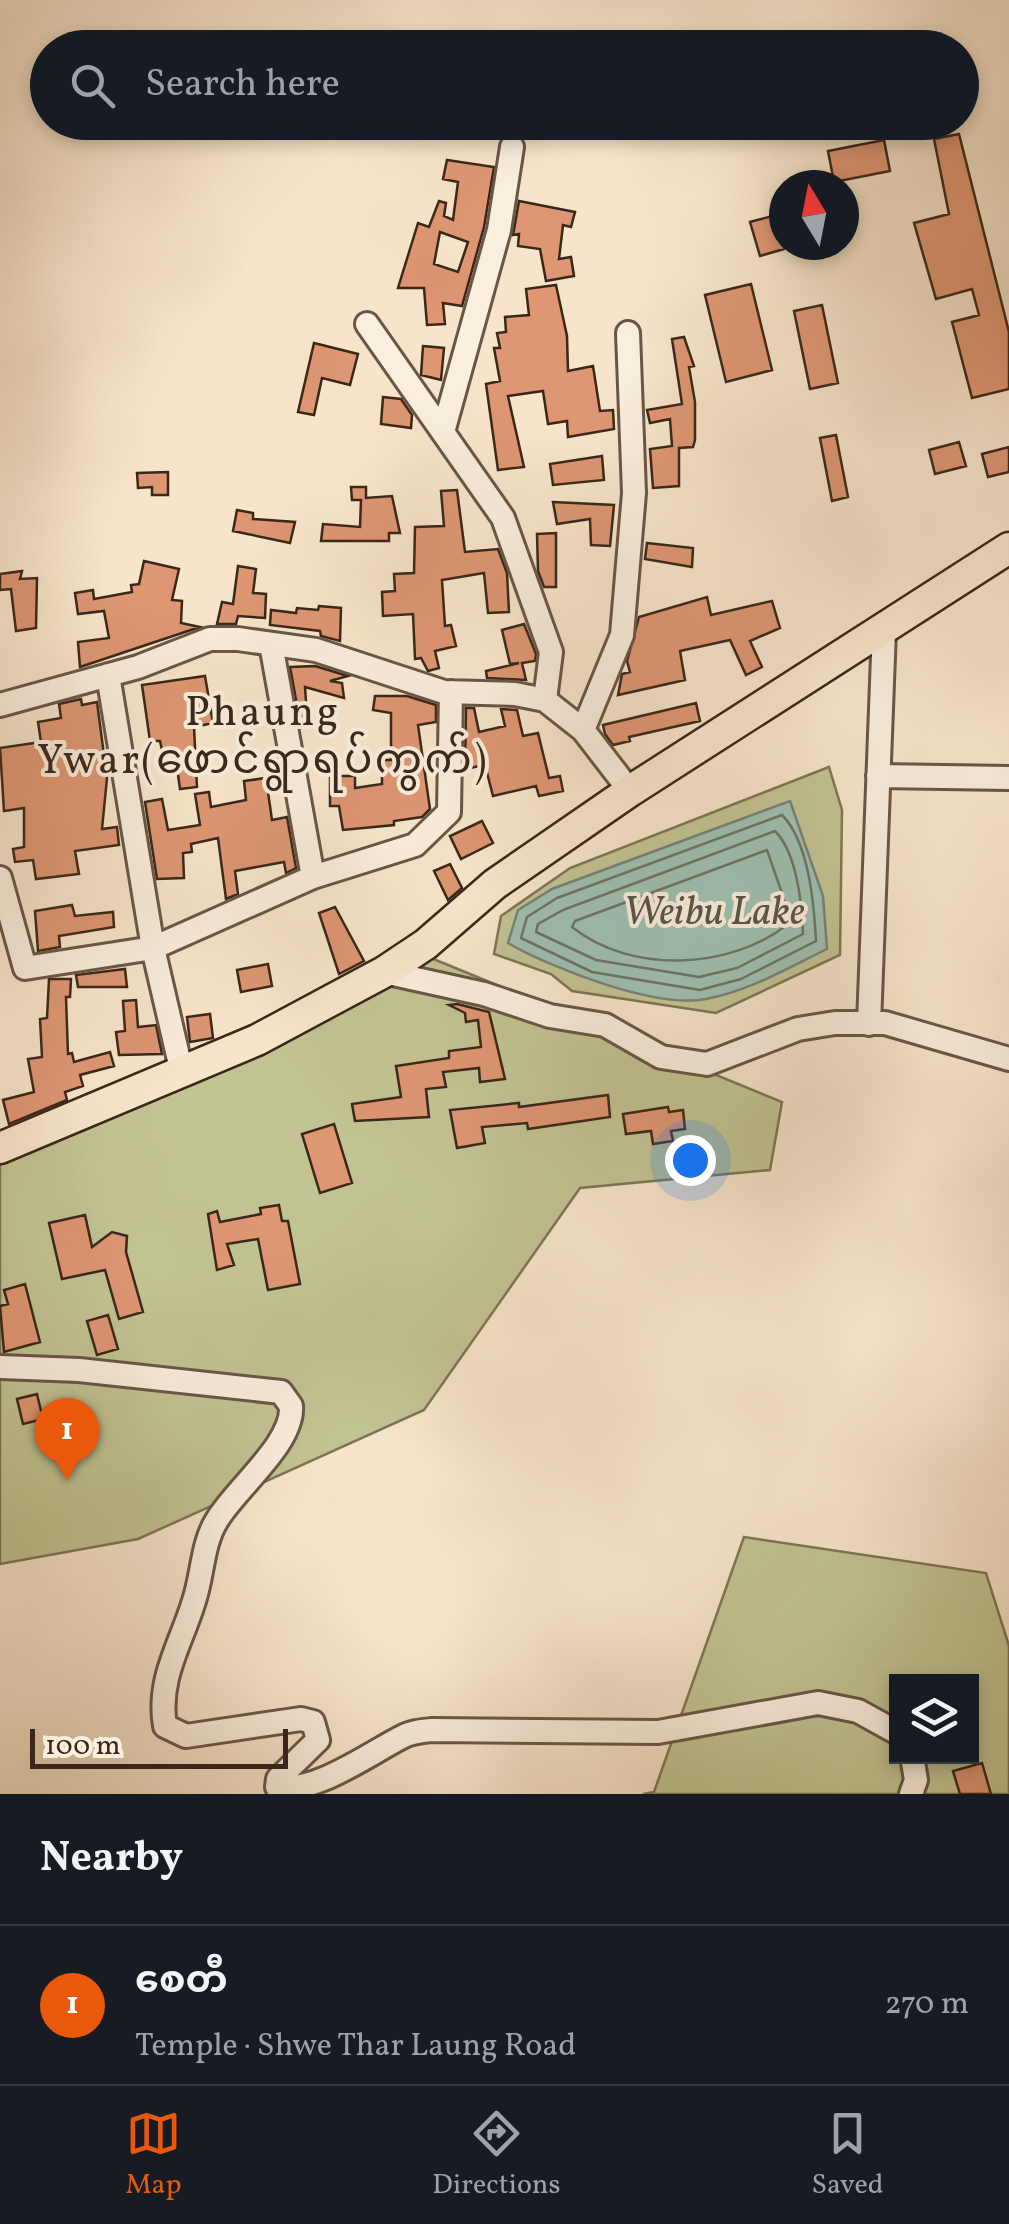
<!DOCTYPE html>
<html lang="en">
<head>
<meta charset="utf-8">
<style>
	body { margin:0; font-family:Vollkorn,"Noto Sans Myanmar",serif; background:#242831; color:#f1f3f6 }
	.controls { position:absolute; right:30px; bottom:30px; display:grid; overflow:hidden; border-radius:0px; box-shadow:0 5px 15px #0003 }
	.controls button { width:90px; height:90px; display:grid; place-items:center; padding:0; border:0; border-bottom:2px solid #363941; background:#171b24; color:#f1f3f6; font:50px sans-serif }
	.compass { position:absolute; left:769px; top:170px; width:90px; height:90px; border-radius:50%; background:#171b24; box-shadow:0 5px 15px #0003; rotate:350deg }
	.scale { position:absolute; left:30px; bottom:25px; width:258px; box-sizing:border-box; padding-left:10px; border:5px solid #3a2719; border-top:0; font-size:28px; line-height:35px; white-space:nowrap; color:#3a2719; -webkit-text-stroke:8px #faeedd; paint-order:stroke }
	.you { position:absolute; left:690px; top:1160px; width:35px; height:35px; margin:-25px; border:8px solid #fff; border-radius:50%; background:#1a73e8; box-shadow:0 0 0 15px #1a73e833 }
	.badge { display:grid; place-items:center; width:65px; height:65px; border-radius:50%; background:#ea580c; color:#fff; font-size:32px; font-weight:700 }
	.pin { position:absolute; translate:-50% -82px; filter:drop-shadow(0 2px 5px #0008) }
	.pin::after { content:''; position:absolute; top:52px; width:35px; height:30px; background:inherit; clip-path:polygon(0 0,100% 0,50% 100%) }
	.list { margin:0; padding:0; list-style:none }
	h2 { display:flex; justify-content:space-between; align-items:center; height:130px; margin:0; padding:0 40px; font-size:42px }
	h2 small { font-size:32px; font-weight:400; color:#9ea1a6 }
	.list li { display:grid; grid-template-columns:65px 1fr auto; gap:30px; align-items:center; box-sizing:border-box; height:160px; padding:0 40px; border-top:2px solid #363941 }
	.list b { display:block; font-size:38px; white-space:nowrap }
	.list p { margin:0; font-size:32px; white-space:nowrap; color:#9ea1a6 }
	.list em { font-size:32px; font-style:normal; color:#9ea1a6 }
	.icon { flex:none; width:55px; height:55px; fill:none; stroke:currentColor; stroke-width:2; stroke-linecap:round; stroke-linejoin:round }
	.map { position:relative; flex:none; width:1009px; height:1794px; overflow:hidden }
	.search { position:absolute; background:#171b24; box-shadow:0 5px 15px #0003; left:30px; right:30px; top:30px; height:110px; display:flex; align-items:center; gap:25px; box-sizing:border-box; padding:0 35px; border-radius:55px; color:#9ea1a6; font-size:38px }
	.sheet { height:290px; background:#171b24 }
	nav { display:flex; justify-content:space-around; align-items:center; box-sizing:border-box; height:140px; border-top:2px solid #363941; background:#171b24; font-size:28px; color:#9ea1a6 }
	nav a { display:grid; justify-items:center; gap:5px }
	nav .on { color:#ea580c }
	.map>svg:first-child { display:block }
	.park { fill:#c2c393; stroke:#7e7556; stroke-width:2.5; fill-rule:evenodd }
	.water { fill:#9ebfb2; stroke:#768275; stroke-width:2.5 }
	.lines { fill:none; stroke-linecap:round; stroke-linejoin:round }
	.shore { stroke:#6c7366; stroke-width:2.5 }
	.building { fill:#de9673; stroke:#3a2719; stroke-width:2.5; fill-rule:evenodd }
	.minor-casing { stroke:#695646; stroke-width:28 }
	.major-casing { stroke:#3a2719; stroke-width:35 }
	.minor { stroke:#faeedd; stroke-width:22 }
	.major { stroke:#f7e5cb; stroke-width:30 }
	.labels { text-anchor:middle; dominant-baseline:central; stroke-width:8; stroke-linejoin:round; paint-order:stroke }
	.water-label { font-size:40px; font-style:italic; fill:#585547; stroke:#faeedd }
	.quarter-label { font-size:42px; letter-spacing:2.5px; fill:#3a2719; stroke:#faeedd }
</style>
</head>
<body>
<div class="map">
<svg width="1009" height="1794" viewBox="0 0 1009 1794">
	<rect width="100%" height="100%" fill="#f7e5cb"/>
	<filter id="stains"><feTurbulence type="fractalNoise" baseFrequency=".002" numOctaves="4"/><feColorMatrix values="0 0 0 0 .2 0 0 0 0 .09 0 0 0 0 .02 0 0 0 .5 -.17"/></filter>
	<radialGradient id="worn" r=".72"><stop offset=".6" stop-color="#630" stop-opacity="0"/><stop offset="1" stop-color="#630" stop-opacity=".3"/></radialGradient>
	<path class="park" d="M829 767 842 810 840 955 716 1013 572 991 551 974 494 954 501 916 570 868Z
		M431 958 782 1102 770 1170 580 1188 424 1410 138 1539 0 1564V1142Z
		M744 1537 986 1573 1009 1646V1794H643L654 1792ZM896 1682H972V1756H896Z"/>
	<path class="water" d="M790 801 823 896 827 949C788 968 749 991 706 999 656 1009 551 968 508 943L518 910 552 889Z"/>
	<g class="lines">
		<path class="shore" d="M782 815C809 842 814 904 816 941L741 979 700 990 592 972 521 938 527 917 557 898Z
			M775 831C797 853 802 904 803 934L737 968 699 977 596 960 536 932 538 924 563 910Z
			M767 850 785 902 787 925C728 970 631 974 572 927L575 921Z"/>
	</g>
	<path class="building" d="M959 134 1009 332V389L972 398 952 322 979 315 972 289 936 299 914 223 949 214 934 139Z
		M884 140 890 171 834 182 828 151Z
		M447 160 494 167 484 227 462 306 443 303 445 324 427 325 424 288H398L418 223 429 227 439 201 446 203 444 216 453 220 458 182 443 179ZM440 232 468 242 458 272 434 264Z
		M519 201 575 212 571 227 563 225 559 259 571 257 574 276 546 281 540 249 518 246 519 234 513 235Z
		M784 213V249L760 256 750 222Z
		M751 284 772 370 726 382 705 295Z
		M556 285 567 336 568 371 593 366 600 411 613 410 614 429 568 437 567 421 548 424 543 391 508 396 524 467 498 470 486 384 500 381 494 348H500L497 333 506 332 505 317 529 315 526 289Z
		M822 305 838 383 810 389 794 311Z
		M684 337 694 366 689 367 695 402V440L693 447 679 448V486L653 488 650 449 672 446 670 419 650 423 647 410 682 404 672 339Z
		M314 343 358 354 350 385 322 378 314 415 298 412Z
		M423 346 444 348 441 380 421 375Z
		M383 397 401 399 412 415 411 428 381 424Z
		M836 435 848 497 832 501 820 438Z
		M959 442 966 466 935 474 929 450Z
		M1009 447V472L988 477 982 454Z
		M602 456 604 480 553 485 550 464Z
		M168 472V495H152V487L138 488 137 473Z
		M351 487H366V498L392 496 400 533H389V541H321L323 524 360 527 361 500H352Z
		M457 490 465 552 498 549 507 573 509 612 488 613 484 573 442 580 445 626 451 625 456 646 435 651 439 668 428 671 421 658 415 659 413 614 383 616 382 592 395 591 394 574 414 573 415 527 444 526 441 491Z
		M553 502 614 505 610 546 591 545 590 519 557 524Z
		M237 510 253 513V519L295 522 290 543 233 531Z
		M556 533V587H544L538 571 537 534Z
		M647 543 693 548 692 567 645 559Z
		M144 561 179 569 172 600 182 601 181 623 200 627 80 667 78 642 109 638 104 611 78 614 75 593 93 590 94 599 132 592 131 585 139 584Z
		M238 566 256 569 253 593 266 594 265 618 238 616 236 624H217L222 602 233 604Z
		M22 571 20 579 37 578 36 628 16 631 11 589 0 590V574Z
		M707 597 711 615 772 601 780 628 750 641 762 667 746 675 730 640 721 642 680 651 685 680 618 695 622 674 630 672 627 661 639 617Z
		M319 606 341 608 340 641 321 636 320 631 270 625 271 610 296 613 297 608 318 610Z
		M524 624 536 654 535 661 522 663 526 680 487 678 486 671 519 663 510 664 502 630Z
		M315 666 348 676 330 681 342 683 344 698 305 687 307 716H299L290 667Z
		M205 676 213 723 194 727 197 787 180 789 175 753 163 755 160 741H150L142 685Z
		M375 696H407L436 705V722L418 725 430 809 422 817 394 821V825L343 830 339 806H330V776H355V788L382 784V760H391V713L373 710Z
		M81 699 82 705 97 702 107 778 102 829 117 827 119 845 75 851 79 874 36 879 33 860 15 862 13 849 24 847V808L4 811 0 748 41 742 38 722 61 718 59 704Z
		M696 703 700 721 629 737 630 741 613 745 605 734 603 725Z
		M466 708H474L479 732 505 726 501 709 517 710 523 736 538 733 549 778 560 776 563 791 539 796 536 786 493 796 485 765 465 769Z
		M266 778 272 820 287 817 296 868 286 873 284 862 235 871 238 894 226 899 218 838 191 844 192 852 183 853 184 878 157 879 145 802 162 799 168 830 200 825 195 794 209 792 211 807 246 800 244 781Z
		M482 821 493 843 461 859 450 836Z
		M450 864 462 888 448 900 434 871Z
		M72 905 75 916 113 912 114 927 59 936 60 947 38 951 35 911Z
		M335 907 364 961 339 974 319 913Z
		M268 964 272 986 241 992 237 970Z
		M125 969 127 987H78L76 975Z
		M49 979H71L70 997H66L68 1054 72 1053 74 1062 110 1052 114 1066 80 1075 83 1086 65 1092 67 1100 9 1124 3 1100 34 1092 28 1059 42 1057 40 1019 47 1018Z
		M136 1000 138 1027 156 1025 162 1054 119 1055 116 1032 125 1031 123 1001Z
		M457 1004 489 1012 505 1079 480 1082 479 1068 443 1072 446 1087 426 1089 429 1117 355 1121 352 1104 401 1097 396 1066 449 1058V1051L481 1047 478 1020 466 1022 465 1013 449 1005Z
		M210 1014 213 1038 190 1042 187 1017Z
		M608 1095 610 1117 528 1129 527 1123 482 1127 485 1143 457 1148 450 1110 519 1103V1107Z
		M668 1107 669 1112 683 1110 685 1129 671 1131 673 1141 653 1144 651 1131 626 1134 623 1114Z
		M334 1124 352 1183 320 1193 302 1134Z
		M279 1205 282 1221H288L300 1284 268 1290 258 1239 227 1244 234 1265 217 1270 208 1214 217 1211 220 1222 261 1214 260 1208Z
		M85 1215 92 1247 112 1232 127 1236 126 1252 143 1312 119 1319 105 1270 62 1279 49 1223Z
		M25 1284 40 1342 4 1352 0 1306 8 1304 4 1290Z
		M108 1315 118 1349 97 1355 87 1321Z
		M37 1394 43 1419 23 1424 17 1399Z
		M64 1410 73 1447 55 1451 46 1414Z
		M982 1763 991 1794H960L953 1771Z"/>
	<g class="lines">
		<g class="minor-casing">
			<path id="minor" d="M367 324 503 518 551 652 545 700
				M443 432 499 230 512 147
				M271 644 313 877
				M108 675 153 948 182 1073
				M0 705 138 667 210 639H238L316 650 444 692 515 694 545 700 583 730 630 791
				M583 730 622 635 634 493 628 333
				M878 776 1009 778
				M0 878 25 968 153 948 313 877 415 845 449 812 451 692
				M384 972 484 994 550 1016 605 1025 661 1057 707 1064 798 1029 835 1023H885L1009 1059
				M869 1024 884 630
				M0 1367 79 1370 281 1392 291 1406C294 1443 236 1488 217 1520 202 1544 203 1574 194 1601 181 1644 157 1679 165 1726L186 1736 301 1719 313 1722 318 1740 278 1779 277 1787C315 1794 372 1752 402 1737 411 1732 422 1731 432 1730L658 1732 818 1703 858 1711 896 1732
				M911 1794 916 1780 912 1756"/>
		</g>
		<g class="major-casing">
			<path id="major" d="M0 1148 257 1040 384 972 426 944 495 884 630 791 1009 548"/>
		</g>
		<use href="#minor" class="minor"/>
		<use href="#major" class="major"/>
	</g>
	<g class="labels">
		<g class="water-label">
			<text x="714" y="914">Weibu Lake</text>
		</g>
		<g class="quarter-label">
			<text x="263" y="714">Phaung<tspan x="263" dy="48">Ywar(ဖောင်ရွာရပ်ကွက်)</tspan></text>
		</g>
	</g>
	<rect width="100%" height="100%" filter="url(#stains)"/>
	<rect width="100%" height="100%" fill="url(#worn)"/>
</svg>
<div class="controls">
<button><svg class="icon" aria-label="layers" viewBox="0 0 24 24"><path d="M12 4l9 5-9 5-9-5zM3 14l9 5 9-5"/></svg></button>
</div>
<svg class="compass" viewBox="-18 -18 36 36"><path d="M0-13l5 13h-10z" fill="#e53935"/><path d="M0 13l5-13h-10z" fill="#9ea1a6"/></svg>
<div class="scale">100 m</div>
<div class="you"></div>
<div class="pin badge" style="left:67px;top:1480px">1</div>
<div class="search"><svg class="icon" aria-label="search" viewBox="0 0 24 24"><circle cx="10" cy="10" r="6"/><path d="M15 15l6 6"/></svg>Search here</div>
</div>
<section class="sheet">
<h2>Nearby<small></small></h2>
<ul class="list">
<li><span class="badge">1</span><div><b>စေတီ</b><p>Temple · Shwe Thar Laung Road</p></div><em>270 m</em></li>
</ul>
</section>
<nav>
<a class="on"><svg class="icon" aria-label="map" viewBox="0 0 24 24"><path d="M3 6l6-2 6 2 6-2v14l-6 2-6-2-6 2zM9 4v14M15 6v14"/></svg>Map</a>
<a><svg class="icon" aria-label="directions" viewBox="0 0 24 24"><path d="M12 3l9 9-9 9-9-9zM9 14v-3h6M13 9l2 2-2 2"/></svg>Directions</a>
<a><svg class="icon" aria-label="saved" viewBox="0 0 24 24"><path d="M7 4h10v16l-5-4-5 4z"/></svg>Saved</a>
</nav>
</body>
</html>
